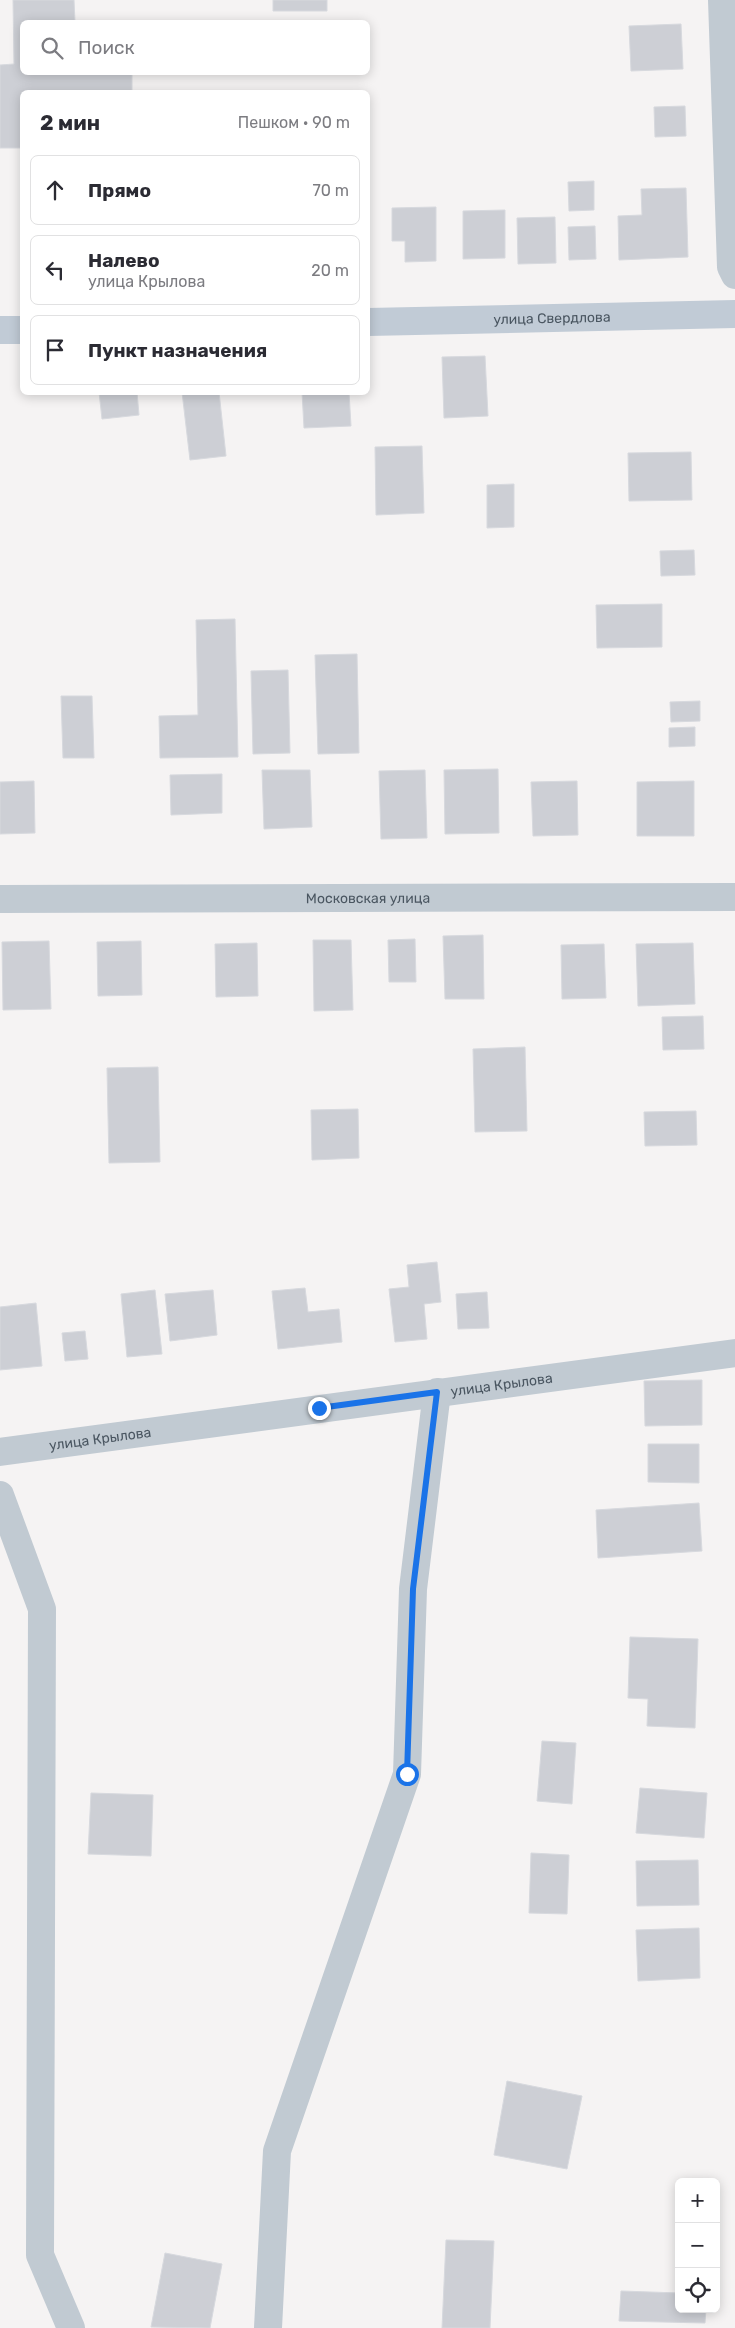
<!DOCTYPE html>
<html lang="ru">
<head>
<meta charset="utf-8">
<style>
	body { margin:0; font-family:Rubik,sans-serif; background:#f7f7f7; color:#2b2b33 }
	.controls { position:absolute; right:15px; bottom:15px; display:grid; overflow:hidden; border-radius:8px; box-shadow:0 2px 12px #0003 }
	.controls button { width:45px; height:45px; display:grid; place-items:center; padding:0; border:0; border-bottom:1px solid #e1e1e2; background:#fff; color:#2b2b33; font:25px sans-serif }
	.stop { position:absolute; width:15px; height:15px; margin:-11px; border:4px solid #1a73e8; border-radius:50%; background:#fff }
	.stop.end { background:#1a73e8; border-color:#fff; box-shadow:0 1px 5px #0008 }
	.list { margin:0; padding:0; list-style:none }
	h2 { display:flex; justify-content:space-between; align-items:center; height:65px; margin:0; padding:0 20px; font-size:21px }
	h2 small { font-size:16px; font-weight:400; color:#7c7c81 }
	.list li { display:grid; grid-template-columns:32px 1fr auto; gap:15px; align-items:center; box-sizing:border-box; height:70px; margin:0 10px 10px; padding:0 10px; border:1px solid #e1e1e2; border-radius:8px }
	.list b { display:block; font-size:19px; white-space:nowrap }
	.list p { margin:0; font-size:16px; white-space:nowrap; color:#7c7c81 }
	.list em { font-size:16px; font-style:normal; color:#7c7c81 }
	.icon { flex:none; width:28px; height:28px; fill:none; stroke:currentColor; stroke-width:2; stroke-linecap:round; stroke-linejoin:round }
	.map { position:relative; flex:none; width:735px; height:2328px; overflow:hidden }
	.search { position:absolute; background:#fff; box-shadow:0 2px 12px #0003; left:20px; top:20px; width:350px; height:55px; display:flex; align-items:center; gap:12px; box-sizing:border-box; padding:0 18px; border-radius:8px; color:#7c7c81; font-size:19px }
	.panel { position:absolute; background:#fff; box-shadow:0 2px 12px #0003; left:20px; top:90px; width:350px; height:305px; border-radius:8px }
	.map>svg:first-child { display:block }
	.building { fill:#cdcfd5; stroke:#d7d9de }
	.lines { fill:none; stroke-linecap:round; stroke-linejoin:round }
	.street { stroke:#c1cad2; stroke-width:28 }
	.secondary { stroke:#c1cbd6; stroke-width:28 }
	.route { stroke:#1a73e8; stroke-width:6 }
	.labels { text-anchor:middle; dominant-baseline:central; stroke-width:4.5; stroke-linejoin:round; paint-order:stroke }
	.street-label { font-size:14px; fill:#4a5661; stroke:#fff }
</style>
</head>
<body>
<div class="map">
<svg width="735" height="2328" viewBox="0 0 735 2328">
	<rect width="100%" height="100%" fill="#f5f3f3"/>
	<path class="building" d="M13 0H74L75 22H22V72H132V92H22V148H0V65L14 64Z
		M273 0H327V11H273Z
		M681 24 683 69 631 71 629 26Z
		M685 106 686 136 655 137 654 107Z
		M594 181V210L569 211 568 182Z
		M686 188 688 257 619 260 618 216 642 215 641 189Z
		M436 207V261L405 262V241H392V208Z
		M505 210V258L463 259V211Z
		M555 217 556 263 518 264 517 218Z
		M595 226 596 259 569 260 568 227Z
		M485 356 488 416 444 418 442 357Z
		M99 392H137L139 415 102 419Z
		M182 392H219L226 456 190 460Z
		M302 392H349L351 426 304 428Z
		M422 446 424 513 376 515 375 447Z
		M691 452 692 500 629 501 628 453Z
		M514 484V527L487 528V485Z
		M694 550 695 575 661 576 660 551Z
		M662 604V647L597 648 596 605Z
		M235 619 238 757 160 758 159 716 198 715 196 620Z
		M357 654 359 753 318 754 315 655Z
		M288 670 290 753 253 754 251 671Z
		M61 696H92L94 758H63Z
		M700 701V721L671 722 670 702Z
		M695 727V746L669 747V728Z
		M498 769 499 833 445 834 444 770Z
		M262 770H310L312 827 264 829Z
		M425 770 427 838 381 839 379 771Z
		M222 774V813L171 815 170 775Z
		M34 781 35 833 0 834V782Z
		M577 781 578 835 533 836 531 782Z
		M694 781V836H637V782Z
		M483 935 484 999H445L443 936Z
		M415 939 416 982H389L388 940Z
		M313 940H351L353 1010 314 1011Z
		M49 941 51 1009 3 1010 2 942Z
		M141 941 142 995 98 996 97 942Z
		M257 943 258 996 216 997 215 944Z
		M693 943 695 1004 638 1006 636 944Z
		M604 944 606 998 562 999 561 945Z
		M703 1016 704 1049 663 1050 662 1017Z
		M525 1047 527 1131 475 1132 473 1049Z
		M158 1067 160 1162 109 1163 107 1068Z
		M358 1109 359 1158 312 1160 311 1110Z
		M696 1111 697 1145 645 1146 644 1112Z
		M437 1262 441 1302 424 1304 427 1339 395 1342 389 1289 409 1287 407 1265Z
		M305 1288 308 1312 339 1309 342 1342 278 1349 272 1291Z
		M155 1290 162 1354 127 1357 121 1294Z
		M213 1290 217 1335 170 1341 165 1294Z
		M487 1292 489 1328 458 1329 456 1294Z
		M36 1303 42 1366 0 1370V1307Z
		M85 1331 88 1359 65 1361 62 1333Z
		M702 1380V1425L645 1426 644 1381Z
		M648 1444H699V1483L648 1482Z
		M699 1503 702 1551 598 1558 596 1510Z
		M630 1637 698 1639 695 1728 647 1726 648 1699 628 1698Z
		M542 1741 576 1743 572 1804 537 1801Z
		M640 1788 707 1793 704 1838 636 1833Z
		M91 1793 153 1795 151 1856 88 1854Z
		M531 1853 569 1855 567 1914 529 1913Z
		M698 1860 699 1905 637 1906 636 1861Z
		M699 1928 700 1978 638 1981 636 1930Z
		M507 2081 582 2096 567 2169 494 2155Z
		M446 2240 494 2241 490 2328H442Z
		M165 2253 222 2264 210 2328 151 2327Z
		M621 2291 679 2293V2309H706L705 2323 619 2321Z"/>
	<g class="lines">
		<g class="street">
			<path d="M722 0 731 267 735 275"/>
			<path id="s1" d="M0 899 735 897"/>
			<path id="s2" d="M0 1452 735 1353"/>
			<path d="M0 1495 42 1609 40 2255 71 2328"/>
			<path d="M268 2328 277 2151 407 1774 413 1589 437 1392"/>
		</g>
		<g class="secondary">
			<path id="s3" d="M368 322 735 314"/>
			<path d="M0 330H22"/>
		</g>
	</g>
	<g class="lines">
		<path class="route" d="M319 1408 437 1392 413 1589 407 1774"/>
	</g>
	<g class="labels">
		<g class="street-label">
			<text stroke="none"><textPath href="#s3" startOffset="184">улица Свердлова</textPath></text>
			<text stroke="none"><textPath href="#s1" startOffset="368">Московская улица</textPath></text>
			<text stroke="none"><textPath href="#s2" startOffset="506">улица Крылова</textPath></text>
			<text stroke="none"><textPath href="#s2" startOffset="101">улица Крылова</textPath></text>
		</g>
	</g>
</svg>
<div class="controls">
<button>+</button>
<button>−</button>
<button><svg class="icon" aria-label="locate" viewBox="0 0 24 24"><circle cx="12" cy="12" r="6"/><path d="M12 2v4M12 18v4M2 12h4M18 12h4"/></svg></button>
</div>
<div class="stop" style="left:407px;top:1774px"></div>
<div class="stop end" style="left:319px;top:1408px"></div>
<div class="search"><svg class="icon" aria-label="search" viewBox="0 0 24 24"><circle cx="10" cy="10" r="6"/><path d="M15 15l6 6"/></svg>Поиск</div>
<section class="panel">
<h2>2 мин<small>Пешком · 90 m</small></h2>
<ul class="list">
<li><svg class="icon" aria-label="ahead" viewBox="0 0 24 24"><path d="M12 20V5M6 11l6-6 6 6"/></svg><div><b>Прямо</b></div><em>70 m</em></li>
<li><svg class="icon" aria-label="left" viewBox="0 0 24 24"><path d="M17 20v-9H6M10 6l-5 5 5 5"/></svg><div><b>Налево</b><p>улица Крылова</p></div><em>20 m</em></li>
<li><svg class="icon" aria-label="arrive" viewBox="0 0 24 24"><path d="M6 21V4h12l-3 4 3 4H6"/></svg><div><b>Пункт назначения</b></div></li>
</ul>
</section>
</div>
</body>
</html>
